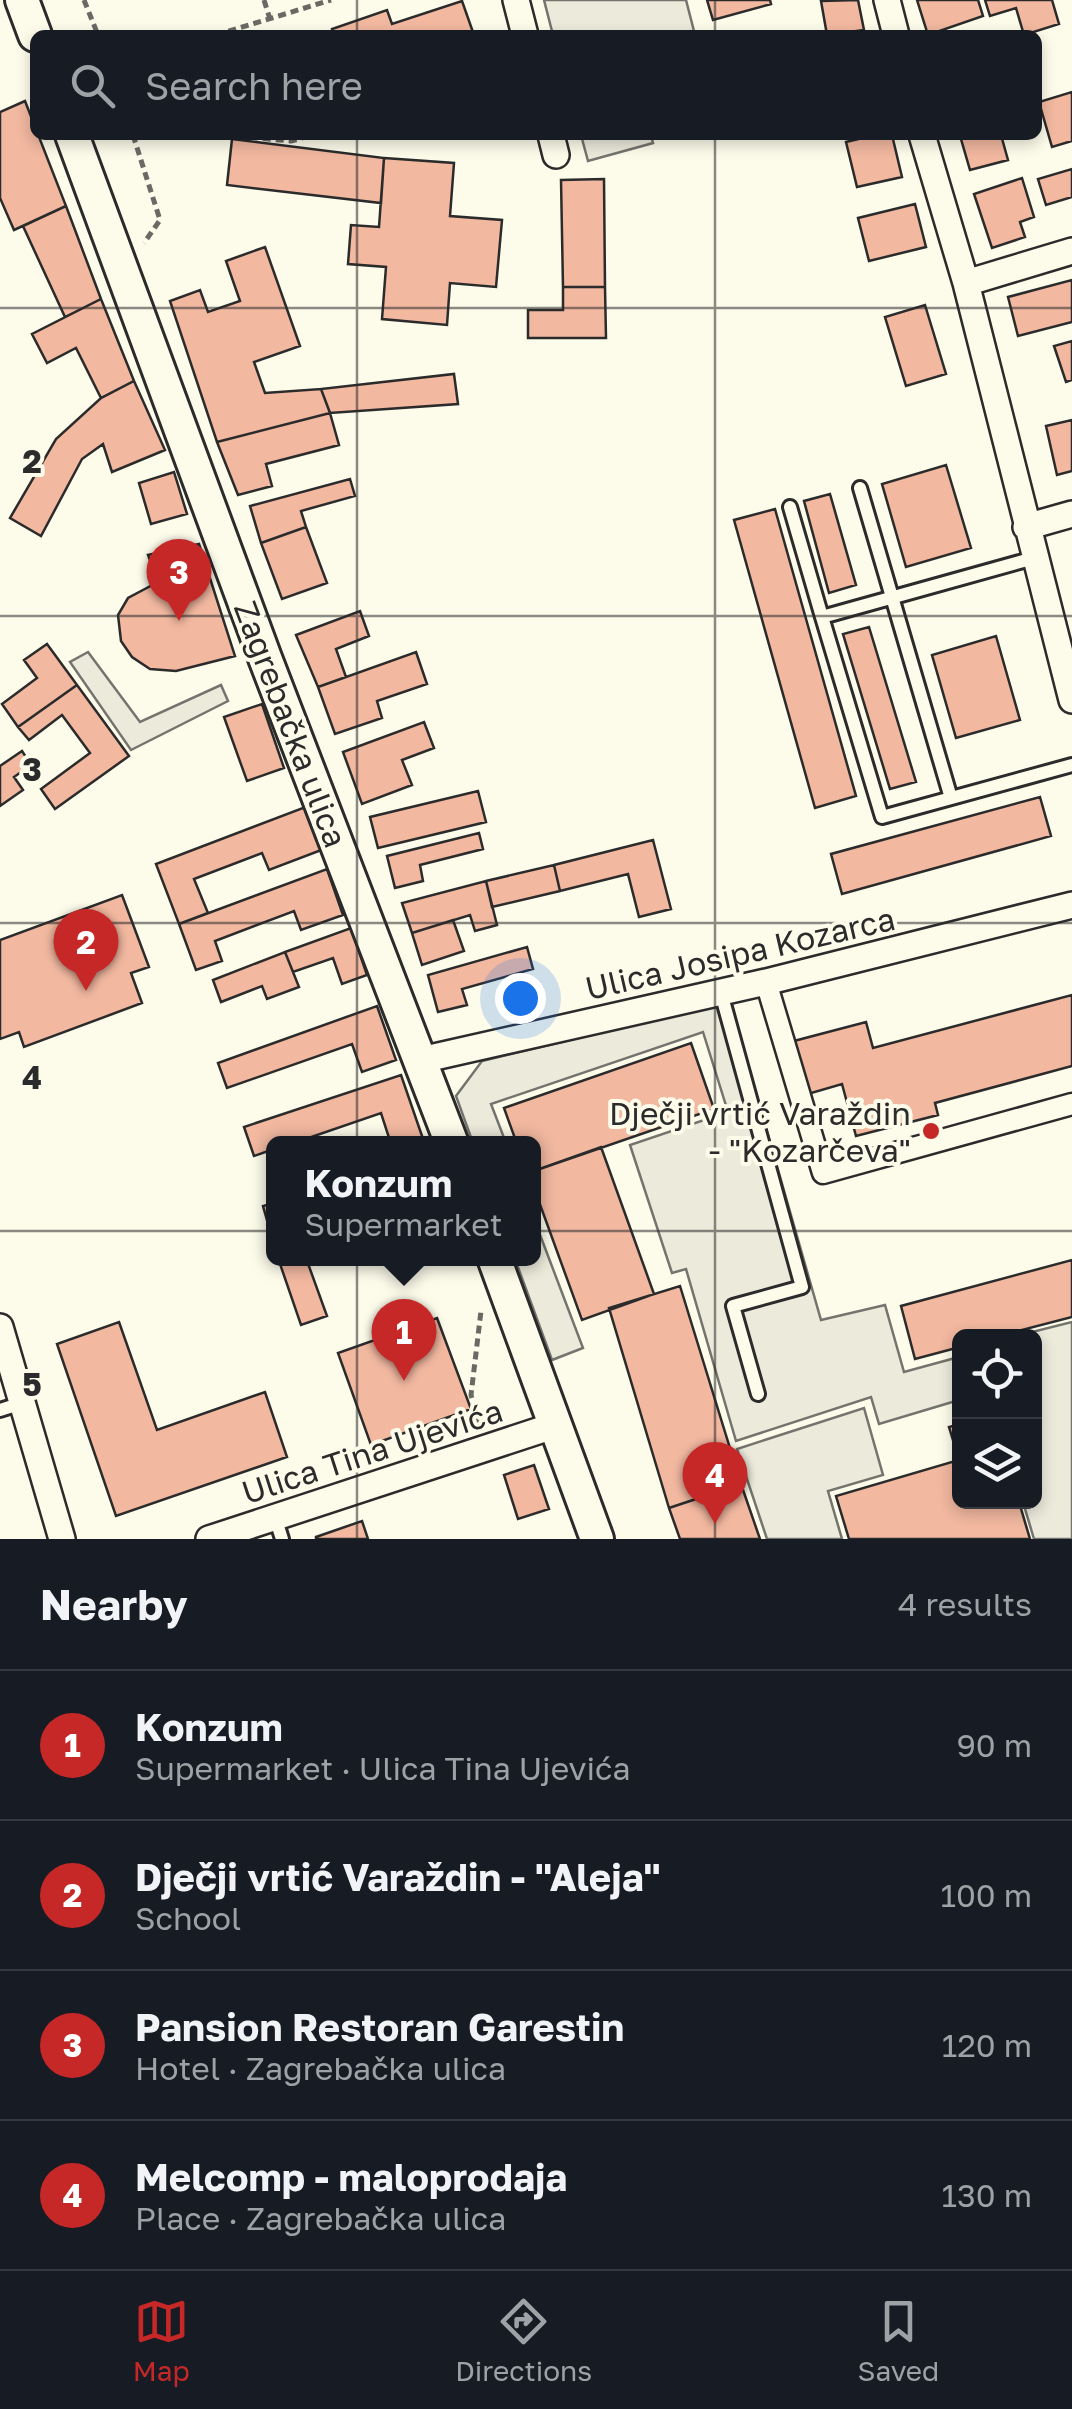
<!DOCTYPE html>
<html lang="en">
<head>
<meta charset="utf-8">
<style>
	body { margin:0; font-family:"Golos Text",sans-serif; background:#242831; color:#f1f3f6 }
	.controls { position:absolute; right:30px; bottom:30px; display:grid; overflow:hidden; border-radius:15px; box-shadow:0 5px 15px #0003 }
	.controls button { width:90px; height:90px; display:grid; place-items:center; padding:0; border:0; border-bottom:2px solid #363941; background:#171b24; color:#f1f3f6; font:50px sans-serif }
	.you { position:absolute; left:520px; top:998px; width:35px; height:35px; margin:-25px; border:8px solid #fff; border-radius:50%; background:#1a73e8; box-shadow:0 0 0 15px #1a73e833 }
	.badge { display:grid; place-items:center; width:65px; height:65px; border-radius:50%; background:#c62828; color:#fff; font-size:32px; font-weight:700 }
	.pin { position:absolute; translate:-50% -82px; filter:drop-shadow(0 2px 5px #0008) }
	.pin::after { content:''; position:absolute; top:52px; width:35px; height:30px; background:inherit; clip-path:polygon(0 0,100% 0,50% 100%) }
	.popup { position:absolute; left:266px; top:1136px; width:275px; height:130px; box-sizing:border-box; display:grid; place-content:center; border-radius:15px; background:#171b24; filter:drop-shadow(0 2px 8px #0005); font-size:32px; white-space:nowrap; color:#9ea1a6 }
	.popup b { font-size:38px; color:#f1f3f6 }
	.popup::after { content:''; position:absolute; left:50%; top:100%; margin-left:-20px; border:20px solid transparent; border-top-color:#171b24 }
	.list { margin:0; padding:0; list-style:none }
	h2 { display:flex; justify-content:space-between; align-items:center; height:130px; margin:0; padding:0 40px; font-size:42px }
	h2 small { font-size:32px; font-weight:400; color:#9ea1a6 }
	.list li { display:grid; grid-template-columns:65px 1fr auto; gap:30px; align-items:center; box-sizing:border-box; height:150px; padding:0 40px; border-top:2px solid #363941 }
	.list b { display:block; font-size:38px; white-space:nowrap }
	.list p { margin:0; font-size:32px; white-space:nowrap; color:#9ea1a6 }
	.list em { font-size:32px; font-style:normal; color:#9ea1a6 }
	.icon { flex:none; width:55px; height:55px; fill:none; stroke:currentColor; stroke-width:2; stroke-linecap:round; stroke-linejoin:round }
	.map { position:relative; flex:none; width:1072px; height:1539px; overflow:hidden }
	.search { position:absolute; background:#171b24; box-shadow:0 5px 15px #0003; left:30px; right:30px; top:30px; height:110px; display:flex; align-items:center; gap:25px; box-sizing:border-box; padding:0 35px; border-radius:15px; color:#9ea1a6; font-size:38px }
	.sheet { height:730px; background:#171b24 }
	nav { display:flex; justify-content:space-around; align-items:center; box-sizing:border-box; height:140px; border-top:2px solid #363941; background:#171b24; font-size:28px; color:#9ea1a6 }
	nav a { display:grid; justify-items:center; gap:5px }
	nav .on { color:#c62828 }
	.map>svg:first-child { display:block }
	.parking { fill:#eceadb; stroke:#74746e; stroke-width:2.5 }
	.building { fill:#f2b8a0; stroke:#2b2b2b; stroke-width:2.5 }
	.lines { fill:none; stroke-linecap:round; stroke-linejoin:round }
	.service-casing { stroke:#2b2b2b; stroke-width:18 }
	.pedestrian-casing { stroke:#2b2b2b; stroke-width:25 }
	.minor-casing { stroke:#2b2b2b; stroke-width:30 }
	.tertiary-casing { stroke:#2b2b2b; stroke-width:38 }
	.path { stroke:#6a6964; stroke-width:5; stroke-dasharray:8 5; stroke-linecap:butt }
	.service { stroke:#fdfbea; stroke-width:12 }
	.pedestrian { stroke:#fdfbea; stroke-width:20 }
	.minor { stroke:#fdfbea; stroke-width:25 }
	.tertiary { stroke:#fdfbea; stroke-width:32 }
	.grid { fill:none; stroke:#2b2b2b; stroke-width:2.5; stroke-opacity:0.55 }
	.poi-dot { fill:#c62828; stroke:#fdfbea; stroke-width:4 }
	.labels { text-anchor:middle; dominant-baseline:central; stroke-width:8; stroke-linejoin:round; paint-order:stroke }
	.street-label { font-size:32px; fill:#2b2b2b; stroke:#fdfbea }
	.poi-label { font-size:32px; fill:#2b2b2b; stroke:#fdfbea; text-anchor:end }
	.grid-label { font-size:32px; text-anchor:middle; font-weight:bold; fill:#2b2b2b; stroke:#fdfbea; stroke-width:8; stroke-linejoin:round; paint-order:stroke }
</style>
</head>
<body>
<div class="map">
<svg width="1072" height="1539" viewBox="0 0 1072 1539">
	<rect width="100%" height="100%" fill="#fdfbea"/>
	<path class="parking" d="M544 0H686L695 35H553Z
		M581 135H651L653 143 588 161Z
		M88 652 140 722 221 685 228 701 131 750 70 662Z
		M730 1002 821 1320 885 1305 904 1372 959 1357V1400L879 1424 871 1397 736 1441 686 1269 672 1273 630 1145 728 1112 703 1032 491 1104 506 1143H473L456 1096 482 1061Z
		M534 1219 583 1348 552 1360 515 1259 534 1258Z
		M1072 1322V1539H1034L1023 1502H1034V1336H1016Z
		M864 1408 883 1475 828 1491 842 1539H767L737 1449Z"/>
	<path class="building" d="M707 0H770L771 4 713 20Z
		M858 0 864 30 827 35 821 1Z
		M917 0H978L983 16 928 35Z
		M985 0H1052L1059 24 1024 35 1016 8 990 16Z
		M462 1 474 35H334L332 29 387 10 392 24Z
		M1072 92V141L1052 147 1039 102Z
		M25 101 66 206 14 230 0 198V112Z
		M875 135H892L902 177 857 187 846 142Z
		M974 135H1001L1008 160 970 170 961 139Z
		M232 139 384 158 381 203 227 185Z
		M384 158 454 163 450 216 502 220 496 287 450 283 447 325 382 319 386 267 348 264 351 225 379 227Z
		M1072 169V197L1046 205 1038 179Z
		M1022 178 1034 217 1020 222 1025 237 992 248 974 194Z
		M604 179 605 287H563L561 180Z
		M915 204 926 247 869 261 858 218Z
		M66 206 101 299 65 317 23 226Z
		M265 247 300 346 254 362 265 393 321 389 330 413 217 442 170 301 200 290 208 312 240 301 226 261Z
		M1072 280V322L1018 336 1008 297Z
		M563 287H605L606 338H528V310H563Z
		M101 299 134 381 101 398 76 348 47 363 32 334Z
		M925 305 946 374 906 386 885 317Z
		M1072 341V380L1066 382 1054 346Z
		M454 374 458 404 330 413 321 389Z
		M134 381 165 450 112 472 103 444 82 459 41 536 10 518 56 439 101 398Z
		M330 413 339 445 266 464 272 486 238 495 217 442Z
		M1072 420V471L1057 475 1046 426Z
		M946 465 971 548 906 567 882 484Z
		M174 472 187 514 151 524 139 483Z
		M350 479 355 496 301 511 306 527 261 543 250 506Z
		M830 494 856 585 829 593 804 501Z
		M775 509 856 796 815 808 734 520Z
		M306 527 327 583 282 599 261 543Z
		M199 544 235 656 176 671 150 669 132 657 121 641 118 615 128 598 158 582 148 555Z
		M360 611 369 636 336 649 346 677 318 687 296 635Z
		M869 627 916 782 890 789 843 634Z
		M996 636 1020 720 956 738 932 655Z
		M47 644 77 685 18 727 2 704 37 678 24 660Z
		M416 652 427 684 377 701 382 718 335 734 318 687Z
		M77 685 129 756 55 809 41 789 90 753 62 715 29 740 18 727Z
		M262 704 284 768 247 781 224 717Z
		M424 722 434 748 402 760 412 785 362 804 343 752Z
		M22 751 31 765 14 777 23 790 0 806V766Z
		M478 791 486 822 378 848 370 817Z
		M1040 797 1051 836 842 894 831 854Z
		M308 806 324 849 269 870 262 853 194 879 208 913 179 924 156 864Z
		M479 833 483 849 420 865 423 881 395 888 387 856Z
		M653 840 671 909 639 917 628 874 560 891 554 865Z
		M554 865 560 891 492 907 486 881Z
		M327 869 343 915 301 930 294 911 215 941 222 961 196 970 179 924Z
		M486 881 497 925 475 931 470 915 412 933 402 903Z
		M122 895 149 967 131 973 142 1003 24 1047 19 1032 0 1039V940Z
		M453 920 464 951 422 965 412 933Z
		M351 928 367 975 342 984 333 958 293 972 285 952Z
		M527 947 533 969 462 989 467 1005 438 1012 428 975Z
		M285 952 299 987 267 999 262 986 221 1002 213 980Z
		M1072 995V1066L935 1103 938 1115 856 1136 842 1084 808 1094 794 1041 866 1022 873 1048Z
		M377 1006 396 1060 362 1072 352 1044 227 1088 218 1063Z
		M691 1043 714 1109 534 1171V1144H517L504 1108Z
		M401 1075 422 1136 391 1144 381 1113 291 1144H274V1149L254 1156 244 1127Z
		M601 1147 654 1294 582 1320 534 1188V1171Z
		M274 1203V1245L263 1206Z
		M278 1258H306L327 1316 301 1325Z
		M1072 1260V1317L999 1336H960V1347L915 1359 901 1306Z
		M680 1286 741 1484 669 1508 609 1308Z
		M437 1318 471 1409 371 1445 338 1353Z
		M119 1322 157 1430 265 1392 287 1457 116 1516 57 1344Z
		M960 1424V1502H1019L1030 1539H849L836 1496 959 1460 949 1427Z
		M534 1465 549 1509 518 1519 504 1475Z
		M741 1484 760 1539H680L669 1508Z
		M362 1521 368 1539H316V1537Z"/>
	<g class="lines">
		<g class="service-casing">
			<path id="service" d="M860 488 951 798
				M790 507 822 617
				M1034 558 822 617 882 817 1072 765
				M721 993 802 1287 733 1306 758 1394
				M0 1410 22 1403
				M275 1517 282 1539"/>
		</g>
		<g class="pedestrian-casing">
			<path id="pedestrian" d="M766 982 823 1173 1072 1104"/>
		</g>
		<g class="minor-casing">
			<path id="minor" d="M516 0 525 35
				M887 0 896 35
				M551 135 556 155
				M922 135 966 283 1072 700
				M966 283 1072 251
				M1026 527 1072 514
				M421 1060 766 982 1072 905
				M0 1327 62 1539
				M209 1539 556 1425"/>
		</g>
		<g class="tertiary-casing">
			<path id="tertiary" d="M22 0 35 35
				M72 135 265 658 452 1144
				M494 1258 597 1539"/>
		</g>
		<path class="path" d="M84 0 98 35
			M264 0 270 19
			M216 35 331 0
			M133 135 160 220 144 243
			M224 135 291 141 313 135
			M479 1423 471 1395 481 1311"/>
		<use href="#service" class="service"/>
		<use href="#pedestrian" class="pedestrian"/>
		<use href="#minor" class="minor"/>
		<use href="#tertiary" class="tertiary"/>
	</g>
	<path class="grid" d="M357 0V35M715 0V35M357 135V1539M715 135V1539M0 308H1072M0 616H1072M0 923H1072M0 1231H1072"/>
	<circle class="poi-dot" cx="931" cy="1131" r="10"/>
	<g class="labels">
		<g class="street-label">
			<text transform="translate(291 724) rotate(69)">Zagrebačka ulica</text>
			<text transform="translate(740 953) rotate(-13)">Ulica Josipa Kozarca</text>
			<text transform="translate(372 1451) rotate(-18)">Ulica Tina Ujevića</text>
		</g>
		<g class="poi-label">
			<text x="911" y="1113">Dječji vrtić Varaždin<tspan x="911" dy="37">- "Kozarčeva"</tspan></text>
		</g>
	</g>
	<g class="grid-label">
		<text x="32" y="473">2</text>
		<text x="32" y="781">3</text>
		<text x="32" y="1089">4</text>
		<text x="32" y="1396">5</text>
	</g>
</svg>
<div class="controls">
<button><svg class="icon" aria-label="locate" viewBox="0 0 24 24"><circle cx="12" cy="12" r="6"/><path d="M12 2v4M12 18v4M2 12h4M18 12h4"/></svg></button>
<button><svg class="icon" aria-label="layers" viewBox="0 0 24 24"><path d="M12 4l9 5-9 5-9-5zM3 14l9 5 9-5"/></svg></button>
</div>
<div class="you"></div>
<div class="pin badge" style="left:404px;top:1381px">1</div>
<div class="popup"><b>Konzum</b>Supermarket</div>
<div class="pin badge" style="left:86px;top:991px">2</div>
<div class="pin badge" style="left:179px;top:621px">3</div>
<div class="pin badge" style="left:715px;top:1524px">4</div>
<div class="search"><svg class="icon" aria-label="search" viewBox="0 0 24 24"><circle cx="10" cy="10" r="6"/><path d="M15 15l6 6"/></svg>Search here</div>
</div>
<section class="sheet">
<h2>Nearby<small>4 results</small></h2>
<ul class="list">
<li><span class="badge">1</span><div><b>Konzum</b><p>Supermarket · Ulica Tina Ujevića</p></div><em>90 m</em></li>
<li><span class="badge">2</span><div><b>Dječji vrtić Varaždin - &quot;Aleja&quot;</b><p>School</p></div><em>100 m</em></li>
<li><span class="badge">3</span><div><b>Pansion Restoran Garestin</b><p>Hotel · Zagrebačka ulica</p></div><em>120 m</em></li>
<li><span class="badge">4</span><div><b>Melcomp - maloprodaja</b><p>Place · Zagrebačka ulica</p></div><em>130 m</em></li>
</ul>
</section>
<nav>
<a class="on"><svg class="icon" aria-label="map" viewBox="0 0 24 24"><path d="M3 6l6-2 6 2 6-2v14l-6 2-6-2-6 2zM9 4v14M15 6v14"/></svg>Map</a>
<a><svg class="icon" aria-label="directions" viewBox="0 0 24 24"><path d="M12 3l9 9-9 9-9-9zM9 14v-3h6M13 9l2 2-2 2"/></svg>Directions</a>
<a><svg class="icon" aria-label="saved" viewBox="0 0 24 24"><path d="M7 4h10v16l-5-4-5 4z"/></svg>Saved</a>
</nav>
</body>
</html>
